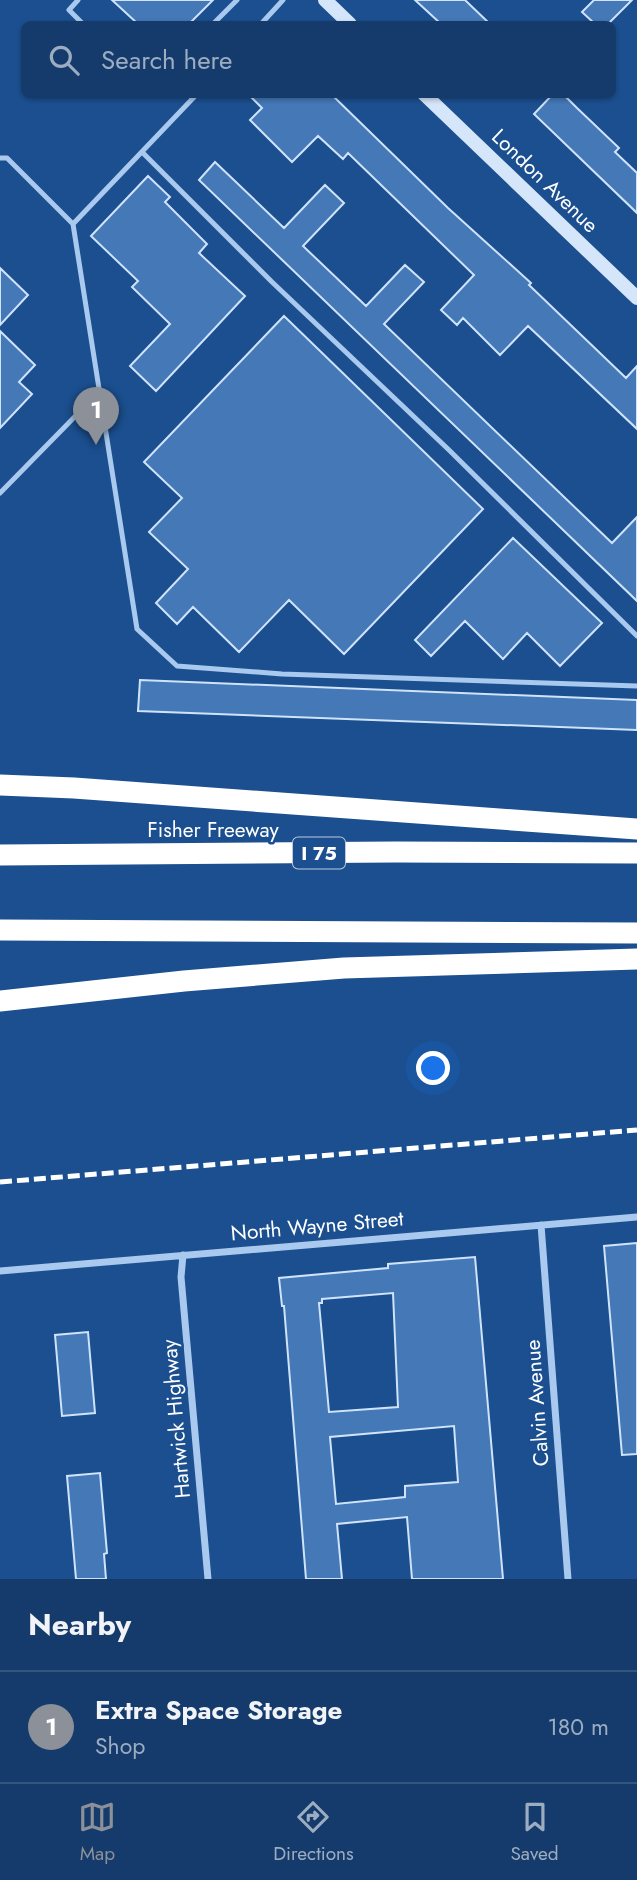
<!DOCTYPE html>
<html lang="en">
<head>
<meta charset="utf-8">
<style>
	body { margin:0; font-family:Jost,sans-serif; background:#214673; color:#f1f3f6 }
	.you { position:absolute; left:434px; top:1069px; width:24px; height:24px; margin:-18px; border:5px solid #fff; border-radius:50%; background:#1a73e8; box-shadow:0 0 0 10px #1a73e833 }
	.badge { display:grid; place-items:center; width:46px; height:46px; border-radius:50%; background:#8c9099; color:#fff; font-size:23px; font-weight:700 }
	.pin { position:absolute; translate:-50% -58px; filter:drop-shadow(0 2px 4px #0008) }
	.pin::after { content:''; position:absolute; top:37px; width:24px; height:21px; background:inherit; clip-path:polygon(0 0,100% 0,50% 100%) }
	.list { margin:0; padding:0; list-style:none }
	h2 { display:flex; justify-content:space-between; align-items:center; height:91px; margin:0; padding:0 28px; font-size:30px }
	h2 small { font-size:23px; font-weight:400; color:#9dadc1 }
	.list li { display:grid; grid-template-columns:46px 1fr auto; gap:21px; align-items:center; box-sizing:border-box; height:112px; padding:0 28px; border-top:2px solid #33557e }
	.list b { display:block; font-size:26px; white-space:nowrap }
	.list p { margin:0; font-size:23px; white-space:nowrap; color:#9dadc1 }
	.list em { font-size:23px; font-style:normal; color:#9dadc1 }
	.icon { flex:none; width:38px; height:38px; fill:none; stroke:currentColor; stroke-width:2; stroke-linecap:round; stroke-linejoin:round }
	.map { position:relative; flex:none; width:637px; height:1579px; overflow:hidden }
	.search { position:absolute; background:#143b6b; box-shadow:0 2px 5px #0004; left:21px; right:21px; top:21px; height:77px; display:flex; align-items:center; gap:18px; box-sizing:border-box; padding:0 24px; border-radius:10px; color:#9dadc1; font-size:26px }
	.sheet { height:203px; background:#143b6b }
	nav { display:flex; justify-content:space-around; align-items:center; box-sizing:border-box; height:98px; border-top:2px solid #33557e; background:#143b6b; font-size:19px; color:#9dadc1 }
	nav a { display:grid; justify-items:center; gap:4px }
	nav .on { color:#8c9099 }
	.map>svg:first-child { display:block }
	.building { fill:#4478b7; stroke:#cfe3fa; stroke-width:2; fill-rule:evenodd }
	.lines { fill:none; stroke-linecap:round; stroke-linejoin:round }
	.lane { stroke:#a9c9ee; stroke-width:5 }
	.street { stroke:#a9c9ee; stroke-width:7 }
	.secondary { stroke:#d6e6fa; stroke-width:14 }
	.highway { stroke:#fff; stroke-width:21 }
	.rail { stroke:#fff; stroke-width:5; stroke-dasharray:12 5; stroke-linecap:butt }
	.labels { text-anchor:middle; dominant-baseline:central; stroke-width:5; stroke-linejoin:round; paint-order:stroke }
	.shield { fill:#1b4f8f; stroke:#bbcadd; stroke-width:2 }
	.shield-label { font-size:19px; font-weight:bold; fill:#fff }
	.street-label { font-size:21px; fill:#fff; stroke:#1b4f8f }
</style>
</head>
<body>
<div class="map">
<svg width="637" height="1579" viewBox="0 0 637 1579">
	<rect width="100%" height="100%" fill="#1b4f8f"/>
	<path class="building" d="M112 0H213L189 24H138Z
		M415 0H465L490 24H441Z
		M594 0H632L608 24H595L582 12Z
		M248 94H331L448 208 531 283 529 285 626 378 637 366V429L528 326 500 355 463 318 457 325 441 310 474 275 348 153 343 159 318 136 292 162 250 120 262 108Z
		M553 94H563L577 108 619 148 615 152 637 173V213L534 114Z
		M215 162 284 228 325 185 344 203 303 246 366 306 405 265 424 282 384 324 612 543 637 517V601L199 180Z
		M148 176 170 197 165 202 207 244 199 253 245 296 156 391 130 366 170 324 132 287 138 281 91 236Z
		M0 268 28 295 0 325Z
		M284 316 483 509 344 654 289 600 239 652 193 607 177 624 156 603 188 569 149 532 182 498 144 462Z
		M0 331 35 365 19 382 32 394 0 428Z
		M513 538 602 623 560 666 527 633 503 659 465 621 431 656 415 640Z
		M140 680 637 700V730L138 711Z
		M637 1243V1454L622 1455 604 1246Z
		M475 1257 503 1579H412L407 1517 337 1524 342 1579H306L284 1306H282L279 1278 388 1268V1264ZM393 1293 398 1407 329 1412 319 1303H322V1299ZM454 1426 458 1482 405 1486V1497L336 1504 330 1437Z
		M88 1332 95 1413 62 1416 55 1335Z
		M100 1473 107 1553 104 1554 106 1579H76L67 1476Z"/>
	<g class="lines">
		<path class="lane" d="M78 0 69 10 83 24
			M213 24 237 0
			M261 24 283 0
			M197 94 73 224 137 629 177 666 282 674 637 686
			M143 153 272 282 449 450 637 636
			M0 158H7L73 224
			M0 493 99 392"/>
		<path class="street" d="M541 1225 568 1579
			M183 1255 181 1277 208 1579
			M0 1271 637 1217"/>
		<path class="secondary" d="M325 0 350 24
			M424 94 637 298"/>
		<path class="highway" d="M0 785 74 788 637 829
			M0 855 396 852 637 853
			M0 930 637 933
			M0 1001 184 981 344 968 637 959"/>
		<path class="rail" d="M0 1182 637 1130"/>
	</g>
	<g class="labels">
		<rect class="shield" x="293" y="837.5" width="52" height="31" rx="5"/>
		<g class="shield-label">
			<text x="319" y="853">I 75</text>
		</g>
		<g class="street-label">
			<text transform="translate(545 181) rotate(44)">London Avenue</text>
			<text x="213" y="830">Fisher Freeway</text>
			<text transform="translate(317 1226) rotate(-5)">North Wayne Street</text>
			<text transform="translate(537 1403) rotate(-94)">Calvin Avenue</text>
			<text transform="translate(176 1419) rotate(-95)">Hartwick Highway</text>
		</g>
	</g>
</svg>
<div class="you"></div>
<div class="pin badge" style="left:96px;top:445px">1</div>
<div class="search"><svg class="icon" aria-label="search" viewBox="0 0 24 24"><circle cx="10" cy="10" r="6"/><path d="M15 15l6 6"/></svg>Search here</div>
</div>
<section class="sheet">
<h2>Nearby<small></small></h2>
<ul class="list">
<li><span class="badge">1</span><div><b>Extra Space Storage</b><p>Shop</p></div><em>180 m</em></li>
</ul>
</section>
<nav>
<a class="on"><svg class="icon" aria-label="map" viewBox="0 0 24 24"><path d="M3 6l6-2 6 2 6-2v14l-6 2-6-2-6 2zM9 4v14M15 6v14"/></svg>Map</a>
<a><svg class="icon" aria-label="directions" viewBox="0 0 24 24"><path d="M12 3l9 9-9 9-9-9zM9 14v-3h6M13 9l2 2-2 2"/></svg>Directions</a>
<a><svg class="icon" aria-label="saved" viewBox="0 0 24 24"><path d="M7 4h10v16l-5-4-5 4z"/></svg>Saved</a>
</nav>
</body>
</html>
